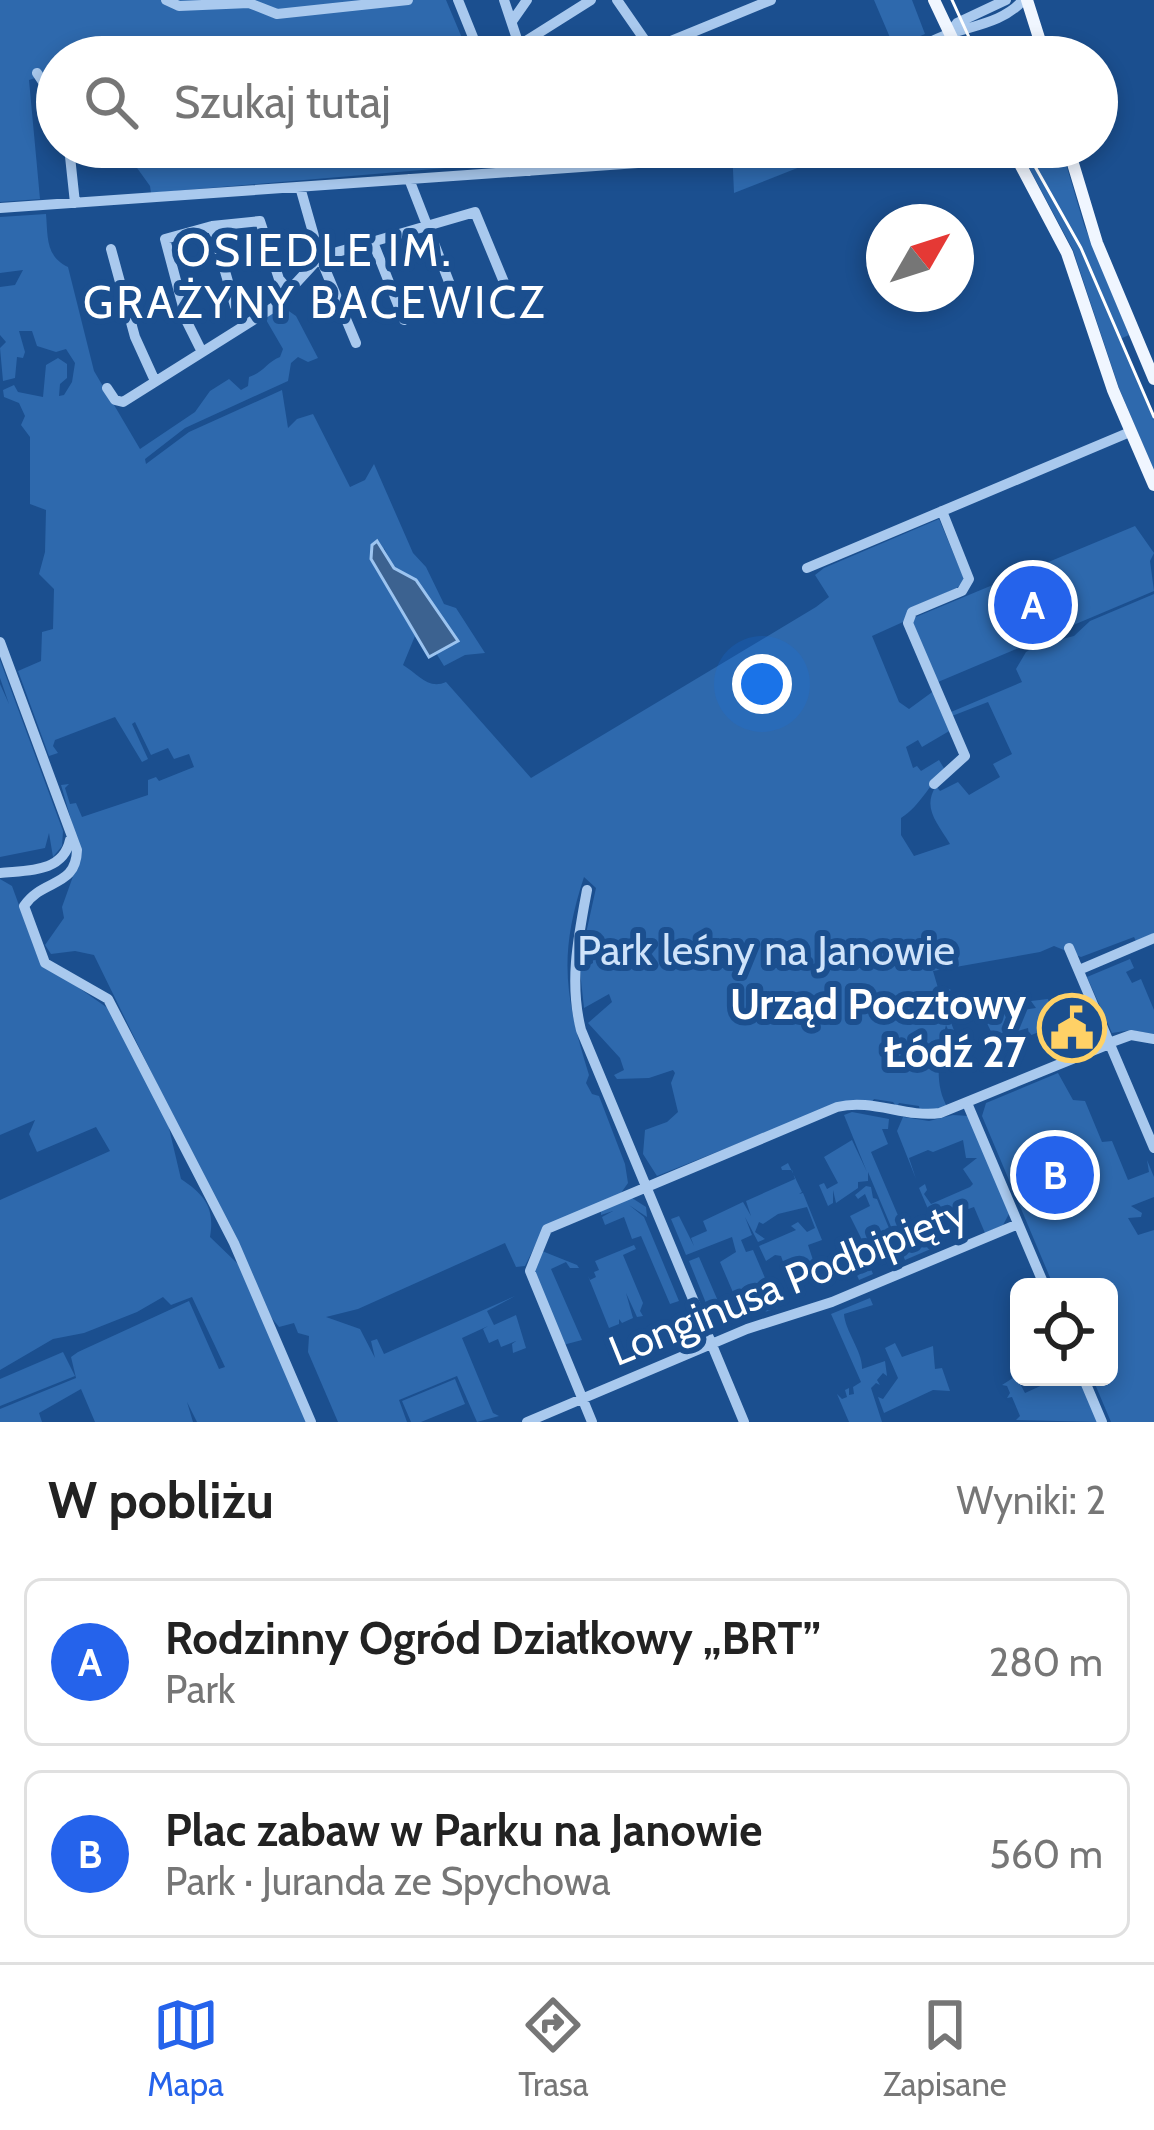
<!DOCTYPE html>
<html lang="pl">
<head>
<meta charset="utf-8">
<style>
	body { margin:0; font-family:Cabin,sans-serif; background:#f6f6f6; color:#222 }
	.controls { position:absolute; right:36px; bottom:36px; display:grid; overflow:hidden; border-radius:18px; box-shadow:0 6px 18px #0003 }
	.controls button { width:108px; height:108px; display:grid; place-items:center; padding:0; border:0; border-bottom:3px solid #e0e0e0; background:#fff; color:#222; font:60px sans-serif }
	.compass { position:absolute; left:866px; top:204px; width:108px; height:108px; border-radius:50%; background:#fff; box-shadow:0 6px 18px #0003; rotate:51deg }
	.you { position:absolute; left:762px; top:684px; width:42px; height:42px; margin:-30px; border:9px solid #fff; border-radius:50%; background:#1a73e8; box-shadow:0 0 0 18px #1a73e833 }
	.badge { display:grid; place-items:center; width:78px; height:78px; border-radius:50%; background:#2563eb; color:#fff; font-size:39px; font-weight:700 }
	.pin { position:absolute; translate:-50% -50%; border:6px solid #fff; box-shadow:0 3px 12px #0006 }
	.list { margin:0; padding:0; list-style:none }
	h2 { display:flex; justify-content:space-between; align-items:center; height:156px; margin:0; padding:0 48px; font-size:51px }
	h2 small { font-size:39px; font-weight:400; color:#767676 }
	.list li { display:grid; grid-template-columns:78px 1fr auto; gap:36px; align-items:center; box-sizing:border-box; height:168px; margin:0 24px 24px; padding:0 24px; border:3px solid #e0e0e0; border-radius:18px }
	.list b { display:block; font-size:45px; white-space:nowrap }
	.list p { margin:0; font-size:39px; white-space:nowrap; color:#767676 }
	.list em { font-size:39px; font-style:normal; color:#767676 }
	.icon { flex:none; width:66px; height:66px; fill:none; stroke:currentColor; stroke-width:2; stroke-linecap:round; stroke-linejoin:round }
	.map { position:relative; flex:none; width:1154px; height:1422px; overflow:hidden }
	.search { position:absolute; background:#fff; box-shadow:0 6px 18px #0003; left:36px; right:36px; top:36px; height:132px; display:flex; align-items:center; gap:30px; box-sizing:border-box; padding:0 42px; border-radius:66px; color:#767676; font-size:45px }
	.sheet { height:540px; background:#fff }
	nav { display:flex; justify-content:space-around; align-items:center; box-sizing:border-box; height:168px; border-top:3px solid #e0e0e0; background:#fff; font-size:33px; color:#767676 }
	nav a { display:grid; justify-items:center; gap:6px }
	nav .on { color:#2563eb }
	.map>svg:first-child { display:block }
	.green { fill:#2e69ad }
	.water { fill:#3c6290; stroke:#9cc4f0; stroke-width:3 }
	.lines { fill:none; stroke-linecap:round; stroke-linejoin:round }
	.minor { stroke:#a9c9ee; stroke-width:10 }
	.major { stroke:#f0f6ff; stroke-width:12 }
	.tram { stroke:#fff; stroke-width:3 }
	.labels { text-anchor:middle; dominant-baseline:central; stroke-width:12; stroke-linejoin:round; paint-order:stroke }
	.park-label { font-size:42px; fill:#cfe3fa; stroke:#1b4f8f }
	.poi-label { font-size:42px; font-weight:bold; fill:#fff; stroke:#1b4f8f; text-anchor:end }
	.street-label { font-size:42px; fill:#fff; stroke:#1b4f8f }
	.neighbourhood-label { font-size:45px; letter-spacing:3px; fill:#fff; stroke:#1b4f8f }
</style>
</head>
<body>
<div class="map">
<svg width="1154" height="1422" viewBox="0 0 1154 1422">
	<rect width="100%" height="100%" fill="#1b4f8f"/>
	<path class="green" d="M0 0H446L470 57H57V97L41 76 29 80 40 199 0 202Z
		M874 0H912L925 34 894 47Z
		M122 147H510L516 162 151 193 150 186Z
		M732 147H804L805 165 734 193Z
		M1018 147H1061L1084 225 1129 335 1120 339 1154 420V471L1119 388 1073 250Z
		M46 214C48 236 45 256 68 267L94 371 140 449 195 412 210 391 229 379 241 390 248 386 249 377C263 373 267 362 280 357L283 349 265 318 283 307 296 316 318 358 308 362 298 357 291 363 288 381 185 428 145 459 146 464 189 432 282 390 288 428 297 419 313 414 350 487 365 480 374 464 413 553 426 567 444 604 456 608 485 653 465 655 444 666 436 653 458 640 416 580 394 568 384 548 389 589 415 636 403 665C418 674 428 690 446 682L531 778 816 607 829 597 815 575 824 568 939 519 965 581 957 588 910 608 903 622 872 636 899 702 909 709 935 690 951 730 922 747 918 740 906 747 913 768 917 766 921 771 939 760 945 770C927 787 921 805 901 818V835L914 856 950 844C937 822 922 808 936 786L940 791 958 782 969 795 1000 777 993 764 1012 754 988 702 952 716 951 712 1022 682 1016 669 1026 652 1038 645 1074 636 1090 621 1154 594V933L1136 941 1134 937 1081 957 1054 946 1040 952 933 971 938 988 945 993 947 988 951 990 943 994 940 1004 945 1006 956 1036 952 1039 946 1025C939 1052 933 1084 948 1108L920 1111 919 1106 899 1103 897 1107 893 1102 874 1099 872 1102 844 1101 657 1176 643 1154 645 1130 667 1122 678 1112 671 1083 675 1073 673 1070 649 1078 617 1079 614 1075 624 1070 620 1058 588 1023 612 1002 609 994 584 1008 580 971 593 963 592 940 585 938 596 888 584 877C558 956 565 997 589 1075L586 1083 592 1094 599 1096 625 1164 628 1183 621 1193 544 1227 525 1266 516 1267 505 1243 358 1309 326 1317 360 1329 375 1358 371 1341 377 1339 384 1354 515 1296 487 1311 494 1325 516 1315 526 1348 513 1353 512 1344 516 1341 501 1347 498 1339 489 1343 483 1329 488 1326 462 1338 493 1413 499 1416 477 1422 457 1376 399 1400 407 1422H338L308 1352 309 1336 298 1333 294 1323 279 1327 271 1317 94 955 75 951 51 954 45 945 64 918 62 907 81 854 61 785 69 784 65 788 70 804 76 803 82 817 148 795V780L156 777 159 781 194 767 189 754 174 759 168 748 151 755 135 722 132 724 148 759 142 762 115 717 55 740 53 746 58 753 49 756 18 671 41 661 42 632 53 629 54 589 39 574 45 552 46 510 30 504V437L21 425 25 416 19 403 4 397 3 390 14 385 18 392 43 397 46 365 58 358 67 364V378L60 384 59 396 64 395 72 382 75 363 66 349 56 352 37 346 32 331H19L25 352 23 358 17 357 15 378 3 381 0 348 6 342 0 335V287L15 285 23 270 0 273V217Z
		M1135 526 1154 553 1150 561 1154 591 938 682 911 619Z
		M0 660 63 831 62 846 53 857 49 833 45 848 0 857V684L9 704 0 678Z
		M0 879 12 886 39 960 109 1009 168 1124 181 1179C205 1195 215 1208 210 1237L238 1264 308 1422H197L187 1402 193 1422H95L81 1389 39 1413 42 1422H0V1409L76 1378 71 1357 78 1352 189 1301 219 1369 225 1367 192 1297 171 1305 163 1297 137 1312 84 1333 53 1339 0 1370V1200L110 1151 96 1127 37 1152 29 1134 35 1120 0 1135Z
		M1130 959 1134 968 1126 972 1132 983 1141 979 1154 1010V1034L1131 1030 1112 1033 1087 977Z
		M1048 999 1056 1025 1029 1036 1028 1028 994 1038 986 1021 988 1015 1036 1008 1031 1001Z
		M1058 1073 1073 1100 1085 1101 1102 1142 1112 1141 1128 1180 1149 1172 1147 1160 1154 1177V1197L1131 1206 1142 1213 1141 1217 1128 1218 1138 1235 1154 1230V1422H1111L1092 1377H1109V1287H1054L982 1116 986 1103Z
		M852 1112 889 1119 888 1129H882L888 1144 871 1152 911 1246 916 1250 931 1243 933 1248 905 1260 868 1172V1181L858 1182V1188L836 1203 833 1190V1203L828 1206 819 1185 824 1183 827 1189 838 1183 824 1157 852 1140 867 1172 844 1115Z
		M953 1115 969 1116 1010 1212 1003 1225 985 1233 974 1207 935 1221 943 1244 919 1188 925 1184 927 1190 924 1194 931 1204 970 1187 973 1184 963 1169 977 1158H966L963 1140 933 1152 928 1150 909 1158 916 1179 897 1131 903 1117 929 1121Z
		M788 1163 802 1192 799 1194 803 1193 822 1240 808 1245 816 1269 789 1279 781 1256 775 1255 766 1261 759 1246 796 1230 791 1226 798 1222 807 1232 815 1228 807 1207 778 1214 763 1224 759 1222 755 1232 765 1239 758 1242 745 1217 752 1235 741 1240 746 1252 753 1250 778 1308 723 1324 712 1318 689 1261 699 1257 724 1315 732 1318 761 1306 752 1288 735 1297 720 1262 736 1252 732 1237 686 1255 671 1219 679 1216 694 1246 691 1238 707 1231 703 1221 743 1202 751 1216 746 1201 795 1179 792 1170H782L781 1167Z
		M866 1186 871 1187 873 1198 877 1199 898 1250 889 1251 886 1247 856 1258 861 1267 869 1264 873 1274 859 1280 844 1245 849 1242 852 1248 863 1242 850 1216 870 1206 865 1194 858 1199 855 1195Z
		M632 1198 646 1207 647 1217 629 1205 644 1217 679 1301 670 1304 641 1236 632 1239 624 1217 605 1225 602 1217 613 1211 601 1215V1209Z
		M634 1245 636 1249 623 1255 643 1303 640 1311 643 1316 637 1317 626 1293 633 1318 622 1323 619 1319V1324L609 1328 588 1276 590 1280 596 1277 594 1272 599 1270 595 1261Z
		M542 1251 577 1265 579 1268H570L566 1262 551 1269 582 1340 563 1345 532 1271Z
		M870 1298 873 1305 844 1314C845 1331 863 1352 862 1369L885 1361 887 1376 883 1373 877 1380 880 1385 876 1383 871 1388 882 1422H849L837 1394 842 1399 847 1397 845 1390 849 1388V1395L854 1394 853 1387 861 1382 831 1314Z
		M895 1343 902 1357 933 1346 935 1369 942 1368 950 1391 933 1390 884 1413 878 1397 883 1399 898 1378 885 1348Z
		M63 1352 75 1376 0 1406V1379Z
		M1016 1376 1025 1393 1047 1383V1377H1079L1098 1422 1016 1420 1020 1416 1012 1397 1007 1398 1010 1393 1007 1386 1002 1385Z
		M455 1379 465 1404 421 1422H411L402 1401Z"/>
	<path class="water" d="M377 541 394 568 416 580 458 641 429 657 371 559 372 545Z"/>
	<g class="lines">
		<path class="minor" d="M166 0 179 6 249 3 277 14 408 0
			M458 0 481 57
			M504 0 523 57
			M617 0 651 49
			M513 20 527 0
			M949 33 957 23 1006 0
			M518 46 591 0
			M632 57 771 0
			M899 57C914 50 929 42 944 36 969 26 1004 23 1023 0
			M37 73 57 103
			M69 147 75 203
			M520 147 530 171
			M409 179 458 305
			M300 187 320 257 356 343
			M0 208 666 161 706 147
			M212 226 235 306 245 325
			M373 242 404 320
			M111 249 135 337 155 381
			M202 352 187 322 165 239 212 226 260 221 279 279 289 291
			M107 388 115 400 123 402 274 307 320 257 475 212 506 287 498 290
			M807 568 1130 432
			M0 642 77 850C76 888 43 878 24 906L45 963 108 999 234 1243 311 1422
			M934 784 965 756 908 623 912 612 962 591 969 579 942 511
			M0 873C27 870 63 873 70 840
			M587 890C578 938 569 982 581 1030L744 1422
			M1069 948 1154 1148
			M1079 970 1154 938
			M1109 1043 1131 1035 1154 1039
			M967 1103 1045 1287
			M1083 1377 1102 1422
			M527 1422 747 1329 832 1302 1018 1224
			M592 1422 530 1271 547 1229 837 1107C872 1098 905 1118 940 1113L1109 1044"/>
		<path class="major" d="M934 0 961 57
			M1027 0 1045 57
			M1011 147 1067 253 1113 390 1154 485
			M1068 147 1097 243 1154 379"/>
		<path class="tram" d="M952 0 978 57
			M1024 147 1081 248 1154 417"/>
	</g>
	<defs>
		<g id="civic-ring" transform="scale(3.45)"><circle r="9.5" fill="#1b4f8f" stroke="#ffd166" stroke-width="1.5"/><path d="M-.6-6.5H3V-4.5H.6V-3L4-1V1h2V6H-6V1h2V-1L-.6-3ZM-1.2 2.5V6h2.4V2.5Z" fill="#ffd166"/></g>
	</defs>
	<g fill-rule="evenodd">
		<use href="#civic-ring" x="1072" y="1028"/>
	</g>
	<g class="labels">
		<g class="park-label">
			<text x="766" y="950">Park leśny na Janowie</text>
		</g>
		<g class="poi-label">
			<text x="1026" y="1004">Urząd Pocztowy<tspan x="1026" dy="48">Łódź 27</tspan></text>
		</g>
		<g class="street-label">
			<text transform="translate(788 1281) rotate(-22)">Longinusa Podbipięty</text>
		</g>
		<g class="neighbourhood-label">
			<text x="315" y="250">OSIEDLE IM.<tspan x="315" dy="52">GRAŻYNY BACEWICZ</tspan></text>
		</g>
	</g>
</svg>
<div class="controls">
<button><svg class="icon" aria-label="locate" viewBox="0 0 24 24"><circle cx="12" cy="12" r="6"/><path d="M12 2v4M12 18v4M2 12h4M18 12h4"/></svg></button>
</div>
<svg class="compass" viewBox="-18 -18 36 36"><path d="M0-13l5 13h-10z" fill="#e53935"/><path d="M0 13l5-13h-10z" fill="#767676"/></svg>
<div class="you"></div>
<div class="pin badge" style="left:1033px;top:605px">A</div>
<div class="pin badge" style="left:1055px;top:1175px">B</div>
<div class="search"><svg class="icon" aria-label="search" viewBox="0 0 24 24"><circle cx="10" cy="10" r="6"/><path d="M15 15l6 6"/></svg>Szukaj tutaj</div>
</div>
<section class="sheet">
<h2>W pobliżu<small>Wyniki: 2</small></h2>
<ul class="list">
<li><span class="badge">A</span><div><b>Rodzinny Ogród Działkowy „BRT”</b><p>Park</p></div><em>280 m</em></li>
<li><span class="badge">B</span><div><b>Plac zabaw w Parku na Janowie</b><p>Park · Juranda ze Spychowa</p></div><em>560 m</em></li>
</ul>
</section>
<nav>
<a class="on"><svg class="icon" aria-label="map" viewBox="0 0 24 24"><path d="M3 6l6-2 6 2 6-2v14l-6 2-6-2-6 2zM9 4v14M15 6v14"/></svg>Mapa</a>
<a><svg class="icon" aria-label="directions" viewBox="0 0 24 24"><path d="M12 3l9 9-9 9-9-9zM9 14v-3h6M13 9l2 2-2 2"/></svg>Trasa</a>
<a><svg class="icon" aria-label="saved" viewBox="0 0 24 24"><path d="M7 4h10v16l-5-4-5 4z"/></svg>Zapisane</a>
</nav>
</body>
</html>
